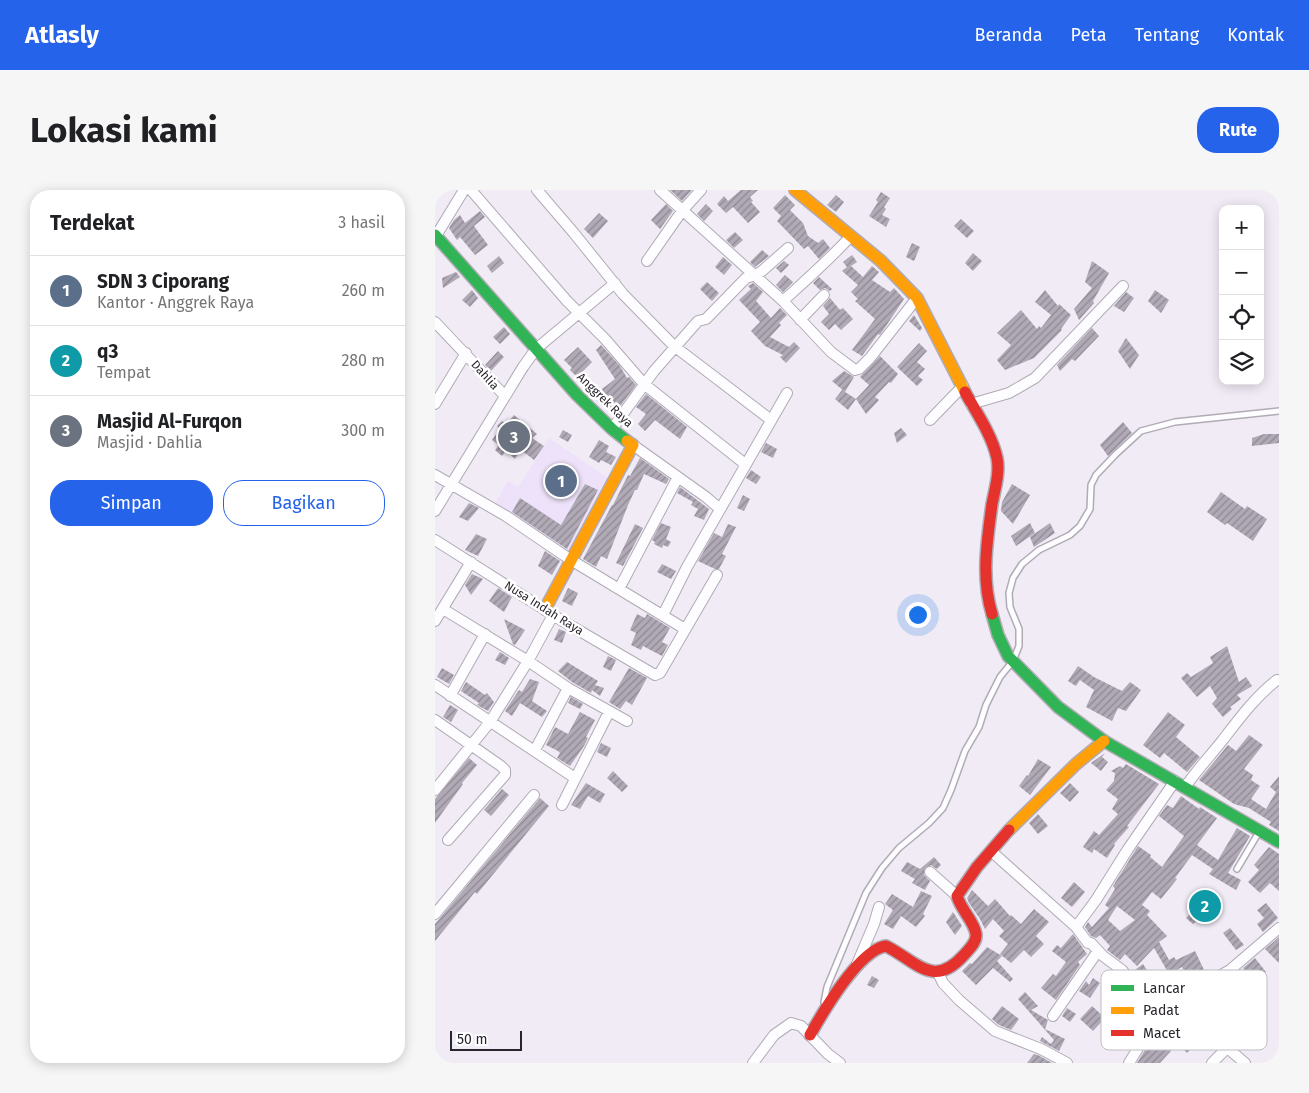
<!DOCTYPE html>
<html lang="id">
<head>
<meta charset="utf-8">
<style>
	body { margin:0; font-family:"Fira Sans",sans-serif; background:#f6f6f6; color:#202124 }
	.controls { position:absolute; right:15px; top:15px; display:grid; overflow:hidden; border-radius:10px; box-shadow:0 2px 12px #0003 }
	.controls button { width:45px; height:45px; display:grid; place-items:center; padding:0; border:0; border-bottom:1px solid #e0e0e0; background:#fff; color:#202124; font:25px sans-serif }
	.scale { position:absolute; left:15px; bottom:12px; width:72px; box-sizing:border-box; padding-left:5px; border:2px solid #29242e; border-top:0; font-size:14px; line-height:18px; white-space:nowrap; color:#29242e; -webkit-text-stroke:4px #fff; paint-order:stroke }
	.you { position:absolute; left:482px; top:424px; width:18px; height:18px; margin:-12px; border:4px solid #fff; border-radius:50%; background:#1a73e8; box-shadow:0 0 0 8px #1a73e833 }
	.badge { display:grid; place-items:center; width:32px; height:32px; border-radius:50%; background:#2563eb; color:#fff; font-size:16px; font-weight:700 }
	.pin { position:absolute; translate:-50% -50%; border:2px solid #fff; box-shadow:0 1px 5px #0006 }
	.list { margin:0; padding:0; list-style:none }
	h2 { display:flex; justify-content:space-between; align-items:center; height:65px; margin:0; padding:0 20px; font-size:21px }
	h2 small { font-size:16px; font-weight:400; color:#757577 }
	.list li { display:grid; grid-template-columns:32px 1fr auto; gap:15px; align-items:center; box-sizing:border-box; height:70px; padding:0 20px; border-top:1px solid #e0e0e0 }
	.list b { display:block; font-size:19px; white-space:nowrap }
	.list p { margin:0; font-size:16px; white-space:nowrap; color:#757577 }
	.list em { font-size:16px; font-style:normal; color:#757577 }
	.actions { display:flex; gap:10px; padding:15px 20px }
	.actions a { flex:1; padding:11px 0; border:1px solid #2563eb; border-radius:20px; text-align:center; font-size:18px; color:#2563eb }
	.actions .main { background:#2563eb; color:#fff }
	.icon { flex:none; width:28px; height:28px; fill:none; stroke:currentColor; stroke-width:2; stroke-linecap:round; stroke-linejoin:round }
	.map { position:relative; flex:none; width:844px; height:873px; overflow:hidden; border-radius:20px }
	header { display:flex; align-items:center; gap:30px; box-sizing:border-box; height:70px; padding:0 25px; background:#2563eb; color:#fff }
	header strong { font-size:24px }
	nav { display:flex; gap:28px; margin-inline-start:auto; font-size:18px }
	.intro { display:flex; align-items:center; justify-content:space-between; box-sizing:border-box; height:120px; padding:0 30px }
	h1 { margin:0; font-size:35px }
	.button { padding:12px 22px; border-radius:20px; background:#2563eb; color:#fff; font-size:18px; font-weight:700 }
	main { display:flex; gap:30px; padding:0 30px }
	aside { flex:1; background:#fff; border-radius:20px; box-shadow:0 2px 12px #0003 }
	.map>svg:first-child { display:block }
	.built { fill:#ede2f9 }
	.building { fill:url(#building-hatch); fill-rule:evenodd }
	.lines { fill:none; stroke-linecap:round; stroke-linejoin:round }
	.lane-casing { stroke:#b0abb5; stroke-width:8 }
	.street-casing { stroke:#b0abb5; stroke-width:12 }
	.fast-casing { stroke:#b0abb5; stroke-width:14 }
	.slow-casing { stroke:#b0abb5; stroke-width:14 }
	.jam-casing { stroke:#b0abb5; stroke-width:14 }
	.lane { stroke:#fdfcfe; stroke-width:5 }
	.street { stroke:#fdfcfe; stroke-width:10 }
	.fast { stroke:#30b455; stroke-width:11 }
	.slow { stroke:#ff9f0a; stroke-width:11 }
	.jam { stroke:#e5322d; stroke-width:11 }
	.labels { text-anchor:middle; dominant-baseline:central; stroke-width:5; stroke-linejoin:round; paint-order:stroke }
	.street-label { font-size:12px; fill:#29242e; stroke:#fff }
	.key { fill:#fff; stroke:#bfbdc0; stroke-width:1 }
	.key-label { font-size:14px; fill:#29242e }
</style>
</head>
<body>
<header>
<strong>Atlasly</strong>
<nav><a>Beranda</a><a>Peta</a><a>Tentang</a><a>Kontak</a></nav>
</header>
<div class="intro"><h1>Lokasi kami</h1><a class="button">Rute</a></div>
<main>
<aside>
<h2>Terdekat<small>3 hasil</small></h2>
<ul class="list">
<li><span class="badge" style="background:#5c6f8a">1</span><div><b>SDN 3 Ciporang</b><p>Kantor · Anggrek Raya</p></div><em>260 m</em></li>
<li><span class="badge" style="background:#0f9aa8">2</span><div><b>q3</b><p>Tempat</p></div><em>280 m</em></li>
<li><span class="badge" style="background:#6b7280">3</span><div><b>Masjid Al-Furqon</b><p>Masjid · Dahlia</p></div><em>300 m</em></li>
</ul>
<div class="actions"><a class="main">Simpan</a><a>Bagikan</a></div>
</aside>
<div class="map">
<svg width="844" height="873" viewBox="0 0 844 873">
	<defs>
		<pattern id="building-hatch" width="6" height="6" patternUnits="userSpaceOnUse" patternTransform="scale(1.25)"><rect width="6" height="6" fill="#b0a9b6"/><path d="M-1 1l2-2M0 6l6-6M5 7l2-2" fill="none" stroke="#8f8994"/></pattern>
	</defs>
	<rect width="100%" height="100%" fill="#f1ebf6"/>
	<path class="built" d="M114 248 179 292 136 370 56 320 73 291 83 297Z"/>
	<path class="building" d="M235 0H257L247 11Z
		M306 0H323L315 7 318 11 316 12 325 22 313 33 298 17 291 23 282 14 289 6 293 11Z
		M446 2 455 8 449 17 451 19 447 25 455 29 451 37 434 26 443 12 441 10Z
		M350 5 360 15 355 20 368 33 373 46 383 53 388 49 395 58 384 69 373 56 369 59 342 31 346 26 338 18Z
		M401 5 409 12 401 22 392 15Z
		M231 14 238 21 225 39 216 30Z
		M271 14 278 21 269 31 262 24Z
		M45 21 50 27 39 36 53 55 40 65 25 47 22 50 14 38 19 30 25 25 30 33Z
		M164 23 173 31 158 48 149 39Z
		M526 29 539 41 532 48 519 36Z
		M300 42 308 50 299 58 291 50Z
		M477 53 485 57 479 71 471 67Z
		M327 60 334 66 320 77 315 72Z
		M538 63 547 71 538 81 530 73Z
		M417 65 422 72 416 76 428 87 437 76 444 82 437 90 455 102 459 98 469 109 445 145 443 144 427 166 417 160 440 129 420 111 423 109 416 102 423 95 407 81 412 77 408 72Z
		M64 66 69 73 57 83 52 76Z
		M288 67 297 75 289 85 280 77Z
		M349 71 354 75 346 83 341 78Z
		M657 71 674 83 658 111 659 113 644 130 639 119 657 98 650 92Z
		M21 82 25 87 8 98 7 88Z
		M350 85 358 92 348 102 341 95Z
		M384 87 397 99 395 101 390 98 385 100 378 93Z
		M272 92 284 103 277 111 265 99Z
		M318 93 328 102 321 111 336 128 345 118 352 125 344 133 346 135 335 147 354 157 359 152 365 158 351 173 345 167 348 165 330 156 316 141 325 132 304 110 316 99 313 96Z
		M37 100 43 108 35 117 27 110Z
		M610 100 623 116 624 114 636 125 626 139 627 140 599 168 570 180 562 170 576 155 562 143 586 120 602 139 604 136 606 138 616 125 600 112Z
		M720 100 734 110 726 123 713 111Z
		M691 102 699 108 689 122 679 116Z
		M395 108 405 120 408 118 418 129 406 140 400 134 394 140 386 132 394 124 388 116Z
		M479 125 487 138 485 141 474 131Z
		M69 137 75 144 65 154 58 147Z
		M657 138 664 146 640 171 637 169 625 181 622 175Z
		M691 148 704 165 695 179 683 161Z
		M484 153 492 161 482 172 490 179 483 186 488 190 482 196 462 177Z
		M166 155 185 176 192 188 194 187 201 195 178 226 168 211 165 214 158 206 180 189 161 160Z
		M143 157 157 172 142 187 135 180 137 178 129 170Z
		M63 161 69 167 56 181 50 175Z
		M445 166 463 184 456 193 454 192 440 207 444 210 431 224 421 209 434 195 425 187Z
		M409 181 419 187 410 202 397 191Z
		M407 200 421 209 413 220 400 209Z
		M211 204 252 237 245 249 220 230 210 241 203 234 211 224 201 217Z
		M79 225 102 244 97 248 109 256 99 270 86 260 80 269 71 261 67 266 60 260 64 255 57 250 65 239 62 236 67 231 71 234Z
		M688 232 697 243 673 266 665 255Z
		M466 238 472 245 462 253 459 243Z
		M128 240 137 245 133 252 124 247Z
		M829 244H844V253L817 256V248Z
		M164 250 174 256 171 262 181 267 176 275 166 270 164 273 154 267Z
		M331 253 342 259 338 268 326 262Z
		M205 268 234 289 231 294 209 284 202 300H200L193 315 172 369 166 366 161 377 148 369 177 315H178L193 285 195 286Z
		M316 280 326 287 321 294 311 288Z
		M150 294 163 300 132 359 77 322 85 308 126 335Z
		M577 294 595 305 578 334 566 321 567 312Z
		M245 297 274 319 269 330 259 326 263 319 256 315 258 312 242 303Z
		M786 302 810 319 812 316 832 329 818 351 792 333 790 335 772 322Z
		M308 305 315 309 309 321 302 318Z
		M34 313 44 318 33 331 24 327Z
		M226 333 236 337 231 349 236 352 233 357 228 355 227 358 219 354 220 352 217 350Z
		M595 333 600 343 581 356 576 346Z
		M615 333 620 343 599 357 595 347Z
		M200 334 208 338 188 376 181 373Z
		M293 334 301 337 287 364 291 366 284 379H280L263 371 279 343 287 347Z
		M41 344 52 349 43 366 30 360Z
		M110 361 125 371 117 385 103 376Z
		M227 374 241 381 236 389 222 382Z
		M37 384 48 389 36 405 30 395Z
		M63 398 77 407 69 422 54 411Z
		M133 398 143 403 137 416 127 411Z
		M202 424 210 428 212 424 235 438 227 452 233 455 227 466 208 456 206 460 196 455 201 443 195 440Z
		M69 429 90 440 80 455 78 454Z
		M124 439 131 442 127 453 119 450Z
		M792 456 804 492 811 487 817 496 802 505 806 509 795 517 797 519 788 527 777 514 782 508 775 496 762 507 746 488 752 483 756 487 778 473 775 467Z
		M65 462 74 468 70 475 60 470Z
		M173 466 181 470 176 481 168 477Z
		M132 472 163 491 160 495 169 498 165 506 157 500 156 503 137 492 123 481Z
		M643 476 659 487 687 501 695 492 706 500 691 521 683 518 677 531 651 517 659 500 645 490 641 496 633 491Z
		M7 478 19 485 14 494 2 487Z
		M194 478 212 488 197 515 191 511 185 519 174 512Z
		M95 489 104 492 97 511 112 521 107 527 85 513 77 526 70 521 84 500 87 502Z
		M31 492 50 505 52 503 59 512 53 521 42 515 44 513 26 501Z
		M136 507 148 514 145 519 133 513Z
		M15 515 23 520 16 532 8 527Z
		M145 522 160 530 151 547 153 548 149 556 135 576 122 568 125 563 123 561 111 555 120 537 133 544Z
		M733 522 750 535 741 547 765 567 752 582 729 563 725 568 708 555Z
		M814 545 828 555 809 579 818 585 816 590 825 596 816 609 831 619 841 602 835 597 844 586V641L834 635 836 632 814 618 799 614 764 590 793 555 801 561Z
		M166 553 176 558 172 567 162 562Z
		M670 563 667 567 673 572 666 581 656 573Z
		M34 568 42 575 27 593 28 594 0 633V609Z
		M603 569 616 577 595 605 584 596 592 585 593 586Z
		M691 574 724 594 692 636 694 637 679 654 680 655 672 668 659 659 657 663 648 657 659 641 664 645 683 624 677 619 683 609 671 600 679 591 680 583 676 581 685 576 688 578Z
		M178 581 193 596 187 602 172 588Z
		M151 593 170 604 165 613 153 606 145 619 136 615Z
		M635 593 644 602 635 612 625 603Z
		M67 599 74 605 56 626 49 620Z
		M746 606 764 619 765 617 782 628 762 655 783 670 802 638 815 646 793 683 806 690 801 700 774 684 778 679 757 665 740 688 742 689 726 709 717 702 707 715 715 721 712 725 732 746 724 752 734 770 739 767 741 770 760 761 771 784 754 792 747 777 734 784 719 758 702 776 690 764 685 770 672 760 675 756 665 745 661 748 656 746 650 737 653 732 657 737 674 718 670 715 680 699 678 696 703 656 716 665 715 667 727 677 749 646 724 626 732 615 738 618ZM682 716 700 730 685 741 673 730Z
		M105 608 114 616 42 704 40 702 0 751V734Z
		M603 624 613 636 603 644 594 633Z
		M834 657 844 664V701L835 693 825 703 813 692 824 680 819 675Z
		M499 667 506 675 502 679 496 675 490 678 489 685 495 691 490 700 477 693 480 689 466 681 472 672 485 679Z
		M639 692 650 702 637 717 626 708Z
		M537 700 553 716 560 709 575 726 576 725 586 734 599 719 614 732 601 746 609 754 596 767 589 760 576 773 565 764 573 754 564 746 569 741 558 729 550 739 545 729 534 713 532 708Z
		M486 701 497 706 488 724 490 726 481 737 466 726 458 739 449 734 458 720 450 714 457 704 478 717Z
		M770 709 783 722 771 733 766 727 758 734 751 728Z
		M831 713 843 728 828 742 822 734 829 728 822 720Z
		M518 722 527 736 520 745 511 732Z
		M795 738 809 755 801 760 788 743Z
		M638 744 652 764 643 772 645 775 621 810 606 798 618 784 621 786 631 772 617 761 622 755 626 758Z
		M844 747V773L830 759Z
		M552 757 567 766 562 771 578 789 575 792 558 778 541 795 527 781 535 773 537 774Z
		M820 768 831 782 819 792 808 778Z
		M708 774 720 792 731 786 740 802 723 811 712 792 707 795 697 782Z
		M437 786 444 790 439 798 432 795Z
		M658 788 665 793 655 808 644 801 651 791 654 795Z
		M590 802 603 816 596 820 613 830 610 839 630 849 624 861 605 851 607 847 616 854 619 850 583 809Z
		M567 816 584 829 576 840 564 835 557 829Z
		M657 816 670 828 658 841 645 829Z
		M632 818 641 824 635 832 627 826Z
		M741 823 768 847 752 863 742 852 747 847 732 832Z
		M719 845 736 861 725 873H702Z
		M599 864 603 865 617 873H592Z"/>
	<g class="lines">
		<g class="lane-casing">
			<path id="lane" d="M802 679 824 642
				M389 812 392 797 431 703 447 678 464 658 494 633 508 618 516 600 530 561 544 537 551 515 565 487 578 471 584 456V439L575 417 574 403 578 388 587 374 604 360 635 345 645 336 655 319 656 295 661 285 681 264 706 241 740 232 844 221"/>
		</g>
		<g class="street-casing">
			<path id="street" d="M36 0 132 111 170 149 209 194 310 274
				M102 0 138 42 188 104 239 156 336 230
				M225 0 348 111
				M1 46 29 0
				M416 46C395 69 371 90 348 111L396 162 420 180 424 179 435 168 482 108
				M212 71 247 21 266 0
				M365 130 389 105
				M0 132 70 206
				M0 214 31 163
				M536 214 574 203 600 188 688 96
				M495 230 528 196
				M177 239 219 181 263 131 271 129 311 88 320 85 327 81 353 58
				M198 255 271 307 285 319
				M0 285 71 326 136 370 250 439
				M0 321 88 177 101 159 180 93
				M0 350 126 430 220 485 225 483 282 385
				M184 399 243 287
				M8 419 93 471 133 498 192 531
				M228 425 252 377 352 203
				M0 431 36 372
				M0 495 140 588
				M15 506 50 444
				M0 530 66 576 70 580V585L13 650
				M100 560 133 498
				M750 597C762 580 775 566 787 551 804 529 820 507 842 490
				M0 600 55 532 93 471 118 425
				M127 615 174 522
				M556 661 641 737 653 753H656L668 766 687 780 718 820 722 827 694 873
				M495 682 522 706
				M0 724 99 605
				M641 737 661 710 693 659 740 591
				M422 774 439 734 444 717
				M503 783 508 793 524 810 560 841 606 859 632 873
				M741 814 810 873
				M618 826 663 761
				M722 827 765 797 795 780 844 738
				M318 873 339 845 356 833 366 836 393 864 405 873
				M777 873 792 858"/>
		</g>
		<g class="fast-casing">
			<path id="fast" d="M0 45 142 205 177 239 192 251
				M557 424 563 445 573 466 623 517 669 551 844 652"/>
		</g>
		<g class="slow-casing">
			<path id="slow" d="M360 0 446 71 482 108 530 202
				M110 419 198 255 192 251
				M574 640 641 574 669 551"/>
		</g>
		<g class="jam-casing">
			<path id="jam" d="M530 202C541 222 557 245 562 268 565 282 560 299 557 314 552 351 546 388 557 424
				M375 845C388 822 424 760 451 756 481 771 498 799 528 766 533 760 542 753 541 744 539 731 526 720 522 706L542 677 574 640"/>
		</g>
		<use href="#lane" class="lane"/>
		<use href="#street" class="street"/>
		<use href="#fast" class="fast"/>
		<use href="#slow" class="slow"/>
		<use href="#jam" class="jam"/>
	</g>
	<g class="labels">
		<g class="street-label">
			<text transform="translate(50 185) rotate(48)">Dahlia</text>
			<text transform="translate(170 210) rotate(44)">Anggrek Raya</text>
			<text transform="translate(109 418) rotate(32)">Nusa Indah Raya</text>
		</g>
	</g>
	<rect x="666" y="780" width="166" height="80" rx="8" class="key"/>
	<rect x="676" y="795" width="23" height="6" fill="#30b455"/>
	<rect x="676" y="817" width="23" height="7" fill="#ff9f0a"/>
	<rect x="676" y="840" width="23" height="6" fill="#e5322d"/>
	<g class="key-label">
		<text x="708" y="803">Lancar</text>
		<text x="708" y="825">Padat</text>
		<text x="708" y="848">Macet</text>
	</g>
</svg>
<div class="controls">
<button>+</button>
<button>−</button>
<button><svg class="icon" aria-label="locate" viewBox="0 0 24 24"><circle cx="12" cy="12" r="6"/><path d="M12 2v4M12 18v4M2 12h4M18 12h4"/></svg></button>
<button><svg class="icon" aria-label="layers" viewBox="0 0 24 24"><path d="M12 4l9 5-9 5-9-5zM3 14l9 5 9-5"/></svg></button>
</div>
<div class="scale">50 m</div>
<div class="you"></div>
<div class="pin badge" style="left:126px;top:291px;background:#5c6f8a">1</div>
<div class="pin badge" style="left:770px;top:716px;background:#0f9aa8">2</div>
<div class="pin badge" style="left:79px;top:247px;background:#6b7280">3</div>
</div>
</main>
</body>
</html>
